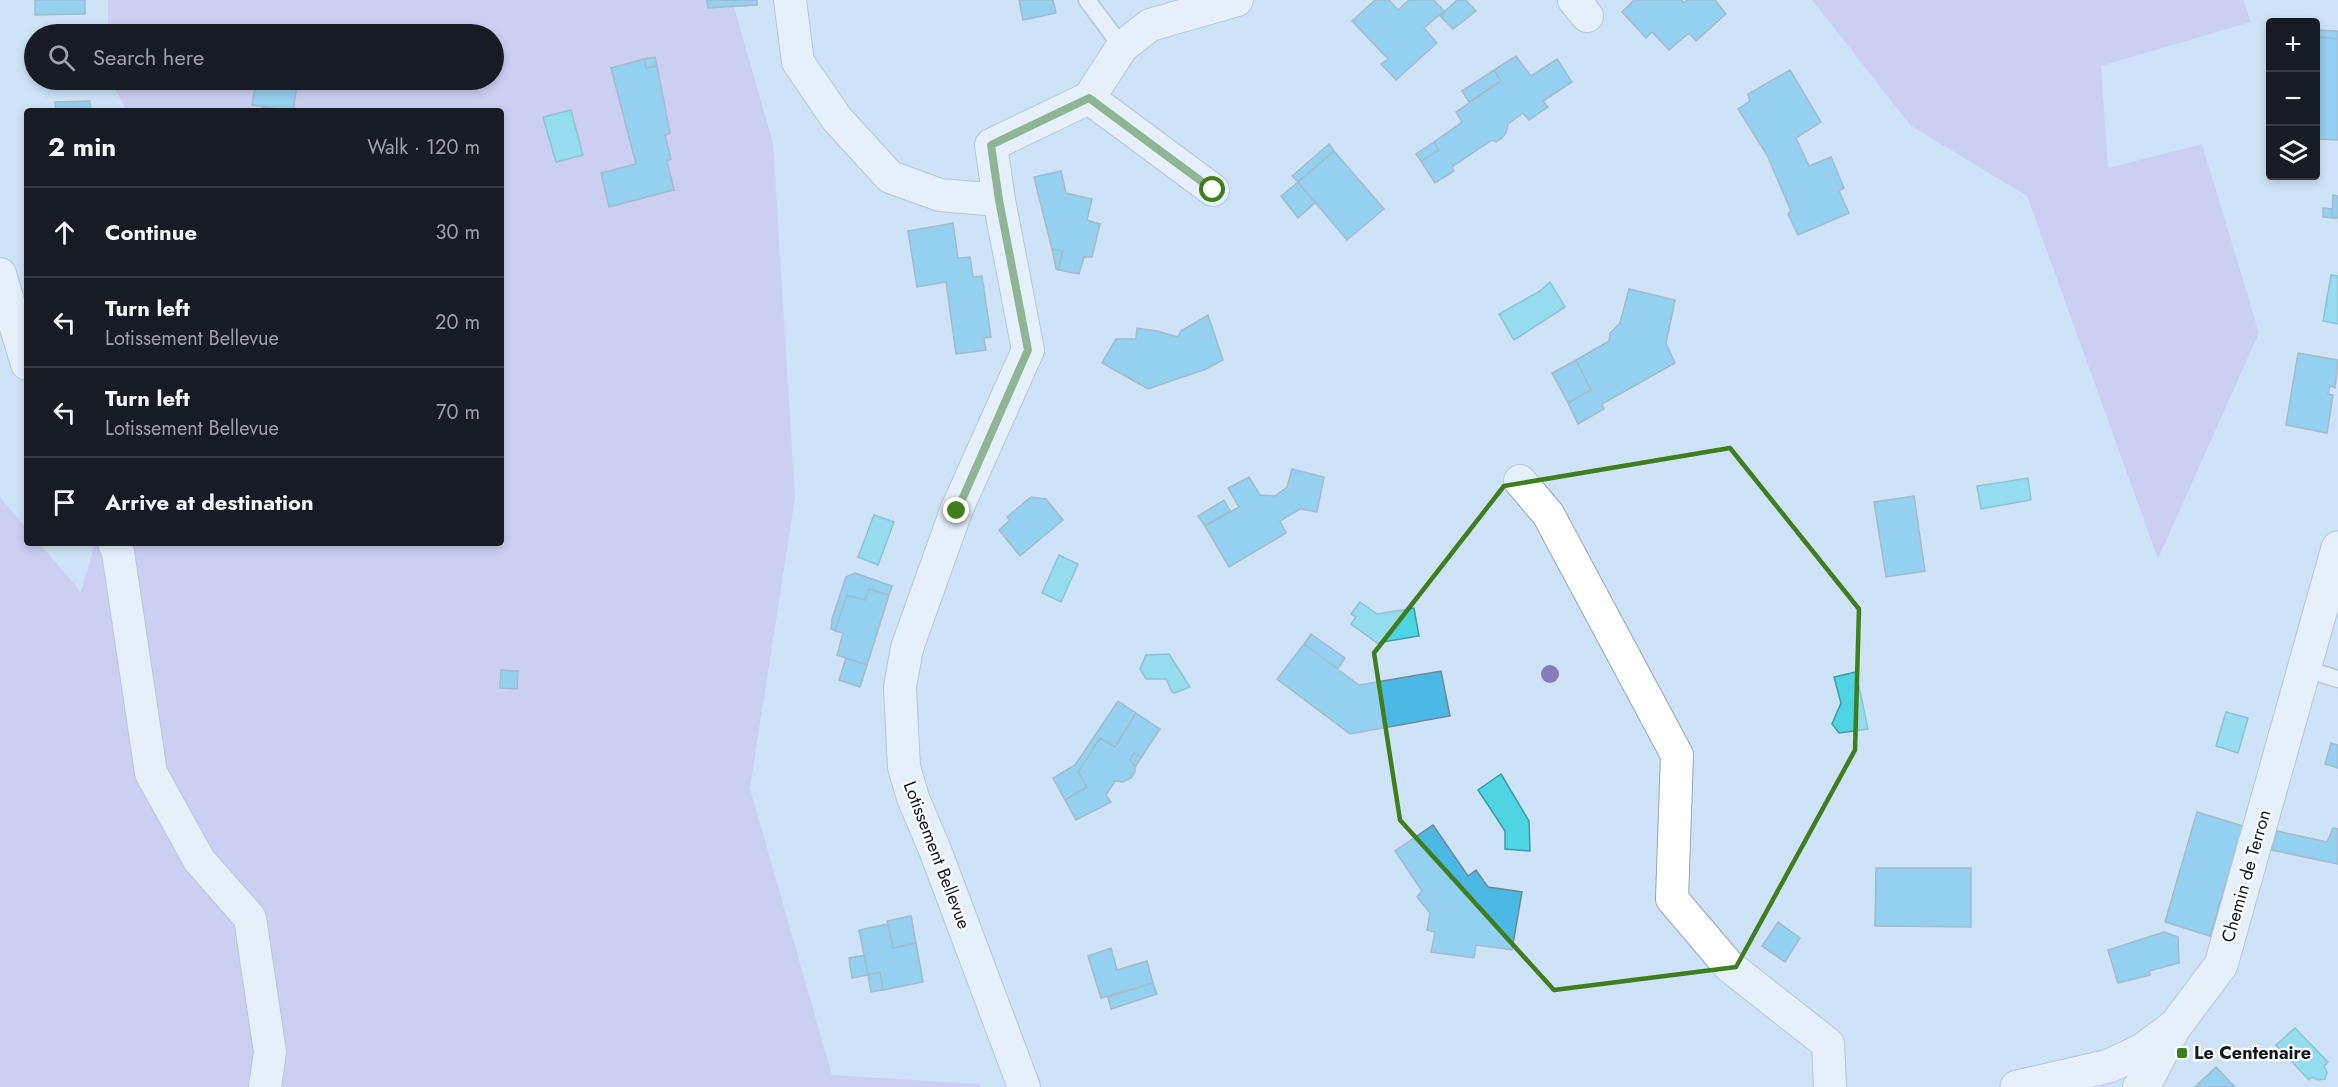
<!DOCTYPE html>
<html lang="en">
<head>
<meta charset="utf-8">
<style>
	body { margin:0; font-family:Jost,sans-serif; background:#242831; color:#f1f3f6 }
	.controls { position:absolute; right:18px; top:18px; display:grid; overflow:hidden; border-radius:6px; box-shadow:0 3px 9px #0003 }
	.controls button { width:54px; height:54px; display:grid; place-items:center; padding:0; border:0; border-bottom:2px solid #363941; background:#171b24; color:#f1f3f6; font:30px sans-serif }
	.stop { position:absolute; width:18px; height:18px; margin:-14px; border:4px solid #3f7e1c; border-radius:50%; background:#fff }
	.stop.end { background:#3f7e1c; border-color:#fff; box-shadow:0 2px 6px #0008 }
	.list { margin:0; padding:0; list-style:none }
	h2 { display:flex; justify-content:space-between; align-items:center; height:78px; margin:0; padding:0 24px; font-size:26px }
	h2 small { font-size:20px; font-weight:400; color:#9ea1a6 }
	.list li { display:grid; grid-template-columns:39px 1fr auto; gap:18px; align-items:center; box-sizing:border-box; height:90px; padding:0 24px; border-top:2px solid #363941 }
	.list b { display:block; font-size:22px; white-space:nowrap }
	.list p { margin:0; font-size:20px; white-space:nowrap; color:#9ea1a6 }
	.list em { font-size:20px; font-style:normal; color:#9ea1a6 }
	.icon { flex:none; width:33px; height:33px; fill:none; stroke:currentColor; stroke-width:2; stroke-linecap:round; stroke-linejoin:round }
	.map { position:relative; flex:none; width:2338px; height:1087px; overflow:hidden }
	.search { position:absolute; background:#171b24; box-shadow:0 3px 9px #0003; left:24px; top:24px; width:480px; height:66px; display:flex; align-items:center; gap:15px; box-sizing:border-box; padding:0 21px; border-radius:33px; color:#9ea1a6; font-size:22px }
	.panel { position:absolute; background:#171b24; box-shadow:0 3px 9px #0003; left:24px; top:108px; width:480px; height:438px; border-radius:6px }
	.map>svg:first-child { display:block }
	.green { fill:#c5b8ed }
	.water { fill:#4ed4e3; stroke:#3c9ca9; stroke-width:1.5 }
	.building { fill:#4cb9e4; stroke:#6e8995; stroke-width:1.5 }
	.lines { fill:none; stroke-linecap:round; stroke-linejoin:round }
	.lane-casing { stroke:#93a6ba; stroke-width:19 }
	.street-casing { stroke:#93a6ba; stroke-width:34 }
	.secondary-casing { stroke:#93a6ba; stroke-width:35 }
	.lane { stroke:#fff; stroke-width:16 }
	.street { stroke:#fff; stroke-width:32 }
	.secondary { stroke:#fff; stroke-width:33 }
	.tree { fill:#867cb9 }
	.route { stroke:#3f7e1c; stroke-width:8 }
	.marked { fill:none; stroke:#3f7e1c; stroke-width:4.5; stroke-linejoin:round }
	.poi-dot { fill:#3f7e1c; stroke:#fff; stroke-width:2 }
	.labels { text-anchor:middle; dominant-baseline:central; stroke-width:4.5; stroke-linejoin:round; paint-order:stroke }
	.street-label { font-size:18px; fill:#121921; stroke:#fff }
	.poi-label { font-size:18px; font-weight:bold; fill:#121921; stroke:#fff; text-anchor:start }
</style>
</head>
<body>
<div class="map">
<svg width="2338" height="1087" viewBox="0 0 2338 1087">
	<rect width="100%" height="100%" fill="#cfe3f8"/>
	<path class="green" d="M108 0H732L773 143 795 498 750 788 832 1075 979 1084 980 1087H0V497L27 529V543H39L81 592 95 543H501V111H127L110 80H494V34H108Z
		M1812 0H2243L2251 22 2101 66 2108 168 2202 144 2259 333 2158 559 2027 196 1911 126Z"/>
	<path class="water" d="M571 110 583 155 556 162 543 117Z
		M2331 275 2338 276V324L2323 321Z
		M1550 282 1565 307 1514 340 1499 314 1540 291Z
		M2028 478 2031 500 1981 509 1977 486Z
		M874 515 894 522 878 565 858 557Z
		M1059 555 1078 564 1061 602 1042 593Z
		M1360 602 1377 614 1414 608 1419 636 1377 643 1351 624 1356 617 1351 614Z
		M1169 654 1190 687 1175 693 1172 692 1166 679H1146L1140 669 1146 655Z
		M1856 672 1868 729 1839 733 1832 724 1841 703 1834 677Z
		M2226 712 2248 718 2238 753 2216 746Z
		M1501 774 1529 821 1530 851 1505 849V831L1478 790Z
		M2295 1028 2328 1062 2324 1066 2327 1072 2325 1079 2318 1080 2312 1077 2309 1080 2276 1045Z"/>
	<path class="building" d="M35 0H85V14L35 15Z
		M707 0H757V5L708 8Z
		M1019 0H1053L1056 13 1023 20Z
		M1375 0H1389L1398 10 1409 0H1434L1444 11 1424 28 1437 43 1396 80 1381 64 1388 59 1352 21Z
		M1457 0H1466L1476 11 1453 29 1440 16Z
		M1634 0H1682L1684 3 1687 0H1715L1726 14 1696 41 1689 33 1669 50 1652 32 1646 38 1622 12Z
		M2316 30 2338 31V39L2316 37Z
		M2316 37 2338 39V140L2316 139Z
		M1516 56 1531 76 1557 59 1572 82 1543 101 1548 107 1529 120 1523 113 1508 124 1506 133 1502 138 1496 142 1492 140 1452 167 1454 171 1435 183 1421 161 1439 150 1434 142 1462 122 1456 112 1501 81 1494 70Z
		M655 57 657 66 646 68 644 59Z
		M644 59 646 68 657 66 670 133 665 135 671 159 667 161 674 190 609 207 601 173 636 164 611 68Z
		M1494 70 1501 81 1469 102 1462 91Z
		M1790 70 1821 122 1796 138 1809 166 1831 157 1844 188 1839 191 1849 213 1798 235 1788 214 1791 211 1767 155 1738 109 1750 101 1748 94Z
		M256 80H298L293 111 252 105Z
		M90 101 91 111H56L55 102Z
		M262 107 293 111H261Z
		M1434 142 1439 150 1421 161 1416 154Z
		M1329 144 1334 151 1298 182 1292 176Z
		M1334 151 1384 209 1347 240 1298 182Z
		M1061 171 1066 193 1092 199 1087 220 1100 224 1092 257H1084L1079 274 1058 270 1063 251 1052 249 1034 177Z
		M1298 182 1315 203 1298 218 1281 196Z
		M2333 195 2338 196V218H2332Z
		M2323 208 2332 209V218L2323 217Z
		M953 223 958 258 970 257 973 277 982 276 991 337 984 338 986 350 956 354 946 282 917 287 908 231Z
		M1052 249 1063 251 1058 270 1056 269Z
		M1629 289 1675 300 1666 343 1675 363 1602 404 1604 409 1578 424 1568 403 1591 390 1576 360 1609 341 1610 333 1620 323Z
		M1208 315 1223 360 1206 369 1148 389 1102 363 1116 339H1136L1137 328 1157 331 1178 337 1181 331Z
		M2298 353 2338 360 2335 388 2330 386 2328 394 2333 395 2327 433 2286 425Z
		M1576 360 1591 390 1568 403 1552 373Z
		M1292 469 1324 477 1317 512 1300 509 1280 521 1286 533 1229 567 1205 526 1239 507 1228 488 1249 477 1260 495 1275 496 1287 487Z
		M1914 496 1925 571 1886 577 1874 502Z
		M1031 497 1046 499 1063 520 1020 556 999 530 1010 520 1007 517Z
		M1224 500 1230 511 1205 526 1198 516Z
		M855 573 892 586 889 595 869 589 865 600 847 595 835 631 831 629 832 619 846 577Z
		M869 589 889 595 867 665 837 655 843 633 835 631 847 595 865 600Z
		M1311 634 1345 658 1338 669 1304 644Z
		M1304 644 1359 685 1441 671 1450 716 1350 734 1277 679Z
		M846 658 867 665 860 687 839 680Z
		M501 670 518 671 517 689 500 688Z
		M1118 701 1136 713 1115 747 1100 738 1078 772 1087 787 1065 800 1053 778 1075 765Z
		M1136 713 1160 729 1141 758 1134 753 1130 760 1135 767V772L1131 778 1123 782 1115 781 1106 795 1111 802 1076 820 1065 800 1087 787 1078 772 1100 738 1115 747Z
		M2331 743 2338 745V768L2325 764Z
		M1134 753 1141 758 1135 767 1130 760Z
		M2197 812 2243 826 2210 936 2165 922Z
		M1433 825 1468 876 1476 870 1488 887 1522 892 1512 950 1476 945 1474 958 1431 952 1435 932 1427 930 1430 913 1417 897 1422 891 1395 851Z
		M2333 828 2338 829V864L2271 850 2277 831 2327 842Z
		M1876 868H1971V927L1875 926Z
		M911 916 916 943 893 948 887 921Z
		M1778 922 1800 938 1785 962 1762 946Z
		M888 924 893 948 916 943 923 982 883 990 880 972 868 975 859 930Z
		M2164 932 2178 937 2179 963 2149 971 2150 975 2118 983 2108 950Z
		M1111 948 1117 970 1147 961 1153 983 1101 998 1088 956Z
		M865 955 868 975 852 978 849 958Z
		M880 972 883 990 871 992 868 975Z
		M1153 983 1157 994 1111 1009 1108 997Z
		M2216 1067 2235 1087H2195Z"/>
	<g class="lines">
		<g class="lane-casing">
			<path id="lane" d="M1087 0 1122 47
				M2305 669 2338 679"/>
		</g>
		<g class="street-casing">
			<path id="street" d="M790 0 798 62 837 119 890 177 940 195 999 200
				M1574 0 1587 16
				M1089 98 1213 190
				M0 274 27 364
				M1520 481 1548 514 1677 755 1672 899 1729 966 1828 1044 1830 1087
				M114 543 118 552 151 773 199 860 250 918 270 1052 265 1087
				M1024 1087 935 850 913 798 904 767 900 687 907 648 956 511 1028 350 999 200 991 145 1089 98 1122 47 1150 25 1237 0
				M2139 1087 2148 1079 2176 1025"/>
		</g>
		<g class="secondary-casing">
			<path id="secondary" d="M2017 1087 2109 1066 2143 1050 2176 1025 2221 965 2338 548"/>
		</g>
		<use href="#lane" class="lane"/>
		<use href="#street" class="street"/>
		<use href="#secondary" class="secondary"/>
	</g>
	<circle class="tree" cx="1550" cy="674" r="9"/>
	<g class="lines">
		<path class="route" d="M957 511 1028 350 999 200 991 145 1089 98 1213 190"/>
	</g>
	<path d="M0 0H2338V1087H0ZM1730 448 1859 609 1855 750 1736 967 1554 990 1400 820 1374 653 1504 486Z" fill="#cfe3f8" fill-opacity=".55" fill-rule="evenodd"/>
	<path class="marked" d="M1730 448 1859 609 1855 750 1736 967 1554 990 1400 820 1374 653 1504 486Z"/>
	<rect class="poi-dot" x="2176" y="1047" width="12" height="12" rx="3"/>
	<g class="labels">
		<g class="street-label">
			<text transform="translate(937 855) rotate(69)">Lotissement Bellevue</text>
			<text transform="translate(2246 876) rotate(-74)">Chemin de Terron</text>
		</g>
		<g class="poi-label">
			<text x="2194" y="1053">Le Centenaire</text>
		</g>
	</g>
</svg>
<div class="controls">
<button>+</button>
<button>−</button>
<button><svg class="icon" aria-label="layers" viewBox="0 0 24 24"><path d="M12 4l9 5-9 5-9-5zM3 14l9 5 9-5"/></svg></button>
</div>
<div class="stop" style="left:1213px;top:190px"></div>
<div class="stop end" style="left:957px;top:511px"></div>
<div class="search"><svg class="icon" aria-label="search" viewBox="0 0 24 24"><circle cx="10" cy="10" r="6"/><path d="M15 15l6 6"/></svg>Search here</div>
<section class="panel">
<h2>2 min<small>Walk · 120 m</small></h2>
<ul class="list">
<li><svg class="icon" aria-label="ahead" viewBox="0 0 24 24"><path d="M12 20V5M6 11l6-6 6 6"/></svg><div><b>Continue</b></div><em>30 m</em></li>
<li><svg class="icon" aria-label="left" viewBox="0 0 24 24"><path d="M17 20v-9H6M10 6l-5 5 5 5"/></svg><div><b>Turn left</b><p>Lotissement Bellevue</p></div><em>20 m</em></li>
<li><svg class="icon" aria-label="left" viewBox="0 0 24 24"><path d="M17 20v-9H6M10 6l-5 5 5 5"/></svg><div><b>Turn left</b><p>Lotissement Bellevue</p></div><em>70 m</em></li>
<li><svg class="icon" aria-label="arrive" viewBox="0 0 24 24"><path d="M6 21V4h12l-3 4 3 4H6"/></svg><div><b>Arrive at destination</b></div></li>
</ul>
</section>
</div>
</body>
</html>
